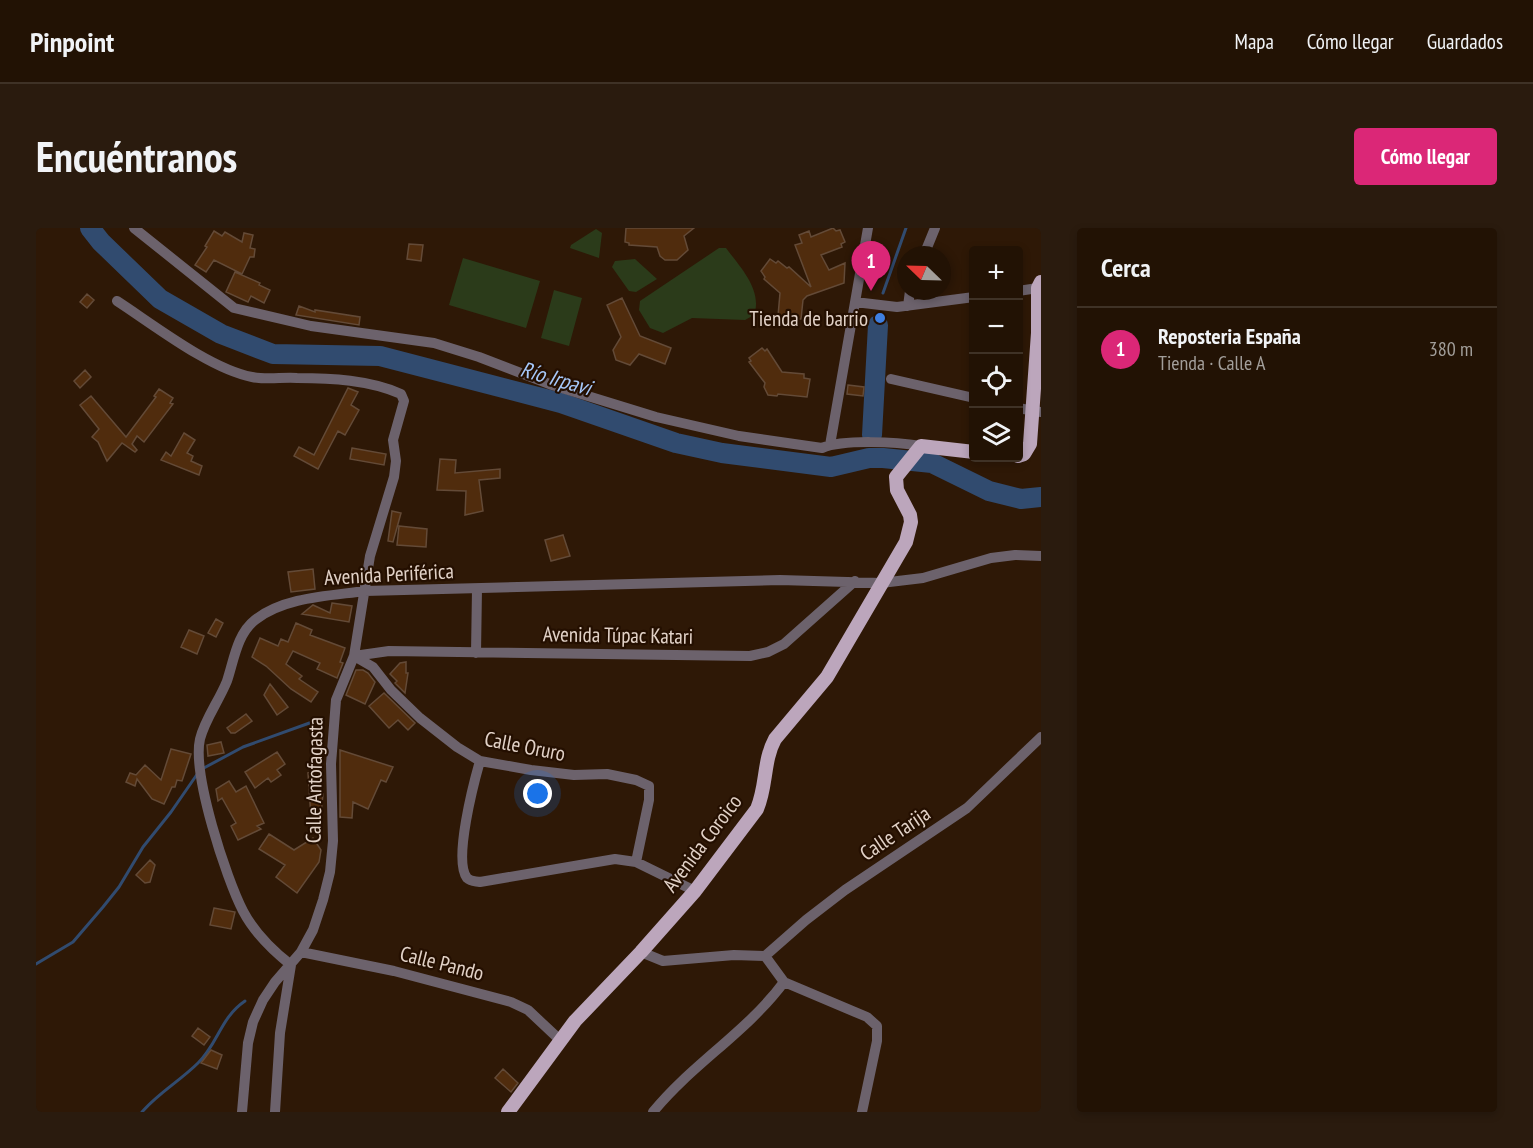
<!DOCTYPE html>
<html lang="es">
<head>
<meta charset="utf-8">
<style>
	body { margin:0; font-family:"PT Sans Narrow",sans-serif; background:#2a1b0e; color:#f1f3f6 }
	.controls { position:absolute; right:18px; top:18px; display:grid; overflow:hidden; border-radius:6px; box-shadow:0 3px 9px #0003 }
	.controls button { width:54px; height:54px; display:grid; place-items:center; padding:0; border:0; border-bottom:2px solid #3f3226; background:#221204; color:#f1f3f6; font:30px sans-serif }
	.compass { position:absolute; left:861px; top:18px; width:54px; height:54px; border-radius:50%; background:#221204; box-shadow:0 3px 9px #0003; rotate:293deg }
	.you { position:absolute; left:502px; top:566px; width:21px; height:21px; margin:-15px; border:4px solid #fff; border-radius:50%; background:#1a73e8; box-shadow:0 0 0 9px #1a73e833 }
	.badge { display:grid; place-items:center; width:39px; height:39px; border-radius:50%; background:#db2777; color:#fff; font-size:20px; font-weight:700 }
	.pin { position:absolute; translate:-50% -50px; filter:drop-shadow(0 2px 3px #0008) }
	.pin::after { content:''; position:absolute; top:32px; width:21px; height:18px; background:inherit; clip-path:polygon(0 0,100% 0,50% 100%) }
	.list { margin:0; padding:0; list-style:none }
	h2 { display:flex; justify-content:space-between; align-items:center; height:78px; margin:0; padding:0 24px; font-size:26px }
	h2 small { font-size:20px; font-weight:400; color:#a29e9a }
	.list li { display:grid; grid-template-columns:39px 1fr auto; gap:18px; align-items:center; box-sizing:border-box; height:84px; padding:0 24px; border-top:2px solid #3f3226 }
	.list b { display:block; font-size:22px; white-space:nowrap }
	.list p { margin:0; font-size:20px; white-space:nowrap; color:#a29e9a }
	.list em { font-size:20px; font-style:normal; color:#a29e9a }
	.icon { flex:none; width:33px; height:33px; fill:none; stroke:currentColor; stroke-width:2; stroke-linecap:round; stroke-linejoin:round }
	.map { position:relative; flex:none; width:1005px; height:884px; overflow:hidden; border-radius:6px }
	header { display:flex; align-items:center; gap:36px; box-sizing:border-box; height:84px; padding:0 30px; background:#221204; border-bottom:2px solid #3f3226 }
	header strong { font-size:28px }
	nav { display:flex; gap:33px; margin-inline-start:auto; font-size:21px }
	.intro { display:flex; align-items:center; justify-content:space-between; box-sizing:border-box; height:144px; padding:0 36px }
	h1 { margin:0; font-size:42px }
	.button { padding:15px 27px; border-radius:6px; background:#db2777; color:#fff; font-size:21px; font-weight:700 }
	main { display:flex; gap:36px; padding:0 36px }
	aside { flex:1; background:#221204; border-radius:6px; box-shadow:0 3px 9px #0003 }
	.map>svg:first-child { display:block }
	.green { fill:#2b3b1a }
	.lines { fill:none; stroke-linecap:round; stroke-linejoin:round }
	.stream { stroke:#314b6f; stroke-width:3 }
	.river { stroke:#314b6f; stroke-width:20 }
	.building { fill:#502c0d; stroke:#634a37; stroke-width:1.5 }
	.minor { stroke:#6c626c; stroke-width:10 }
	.major { stroke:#bca6bc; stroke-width:14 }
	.shop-dot { fill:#3f7fe0; stroke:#240f00; stroke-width:2 }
	.labels { text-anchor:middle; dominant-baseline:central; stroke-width:4.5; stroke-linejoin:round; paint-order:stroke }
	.poi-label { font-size:21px; fill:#e2d2c7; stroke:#240f00; text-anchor:end }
	.street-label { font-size:21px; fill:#e2d2c7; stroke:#240f00 }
	.water-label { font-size:22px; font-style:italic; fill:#a6c8f9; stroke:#240f00 }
</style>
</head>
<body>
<header>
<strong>Pinpoint</strong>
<nav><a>Mapa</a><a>Cómo llegar</a><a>Guardados</a></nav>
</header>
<div class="intro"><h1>Encuéntranos</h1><a class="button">Cómo llegar</a></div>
<main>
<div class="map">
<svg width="1005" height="884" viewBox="0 0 1005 884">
	<rect width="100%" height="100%" fill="#2e1806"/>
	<path class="green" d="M560 1 566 5 563 30 534 20 535 17Z
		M683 20H690C704 39 727 62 718 87L709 92 656 90 627 105 614 100 603 82 604 73Z
		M427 30 504 53 490 100 413 77Z
		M599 31 621 51 600 64 593 63 576 39 579 33Z
		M518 62 546 70 533 118 505 110Z"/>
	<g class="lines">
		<path class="stream" d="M847 65 870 0
			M166 541 207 519 279 493
			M0 736 37 714 67 679 83 659 107 619 135 584 162 545
			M106 884C122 865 144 853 162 835 182 816 184 790 209 773"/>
		<path class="river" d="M54 0 65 14 124 71 185 106 237 126 344 128 525 175 640 215 686 225 795 239 833 230H847L896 235 953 263 985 271 1005 269
			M836 207 842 97"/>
	</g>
	<path class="building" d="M590 0H658L648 8 652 22 641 32H629L624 28 621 19 593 17V15L589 14Z
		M797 0 800 3 804 2 809 14 805 16 806 19 785 27 793 42 809 35 808 55 771 68 767 72 765 91H762L761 96 759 95 758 98 745 95 743 93 744 88H742L744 65 728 51 729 49 725 43 734 31 740 35 742 33 751 40 753 39 775 59 759 17 766 15 763 7 773 3 775 9Z
		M178 3 186 8 189 4 206 14 208 5 217 7 214 20 219 21 218 29H214L206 46 178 32 170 44 159 37 171 19 169 18Z
		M373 16 387 17 385 33 371 31Z
		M199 44 224 55 223 57 234 62 228 75 215 68 212 74 190 64Z
		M51 66 58 72 51 80 44 74Z
		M586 70 604 108 635 120 629 136 603 126 594 137 580 132 577 122 585 109 571 77Z
		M263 78 279 84V82L324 89 323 97 260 87Z
		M726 120 729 123 731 121 746 144 768 146V150L774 151 771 169 742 166 741 168 732 167 728 159 729 155 713 134 715 133 713 130Z
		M49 142 55 149 44 160 38 153Z
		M812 157 828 159 827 168 811 166Z
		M312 160 322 164 315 177 323 182 309 207 302 203 282 241 258 228 263 219 278 227Z
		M123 161 137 170 134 175 137 176 108 214 101 208 96 216 101 222 99 224 86 215 71 233 62 214 56 209 63 201 44 177 55 168 90 209 120 169 118 168Z
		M148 205 159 212 151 225 157 228 155 233 166 238 163 247 125 232 130 224 135 228Z
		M316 220 350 226 348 237 314 231Z
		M404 231 420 232 419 245 464 241V250L443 252 447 283 429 287 430 263 401 262Z
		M356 283 365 285 357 314 352 313Z
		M363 298 391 301 390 319 361 317Z
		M527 307 534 328 515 333 509 312Z
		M277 341 279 361 255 364 252 344Z
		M296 375 316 378 313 394 266 386 277 377 294 385Z
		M180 391 187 395 180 409 172 405Z
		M260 395 276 402 274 407 309 420 304 434 307 435 301 450 281 441 284 435 257 423 250 436 266 448 263 451 282 464 275 474 255 461 230 438 216 429 224 410 242 418 245 411 252 414Z
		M153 402 168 408 161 426 145 419Z
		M370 434V445H372L369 465 359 455 361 453 354 446 364 435Z
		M320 442H327L332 445 339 454 329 476 310 467Z
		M234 456 252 479 241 487 228 467Z
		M348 465 379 495 372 502 362 492 353 500 333 478Z
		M210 486 216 493 199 505H195L191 500Z
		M185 514 188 525 172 528 171 517Z
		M135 521 155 526 146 553 141 552 139 559H136L128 576 116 571 101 551 99 558 90 554 94 545 100 547 109 537 125 552Z
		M304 522 357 539 350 554 345 552 332 581 317 574 316 590 304 589Z
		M241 524 249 536 241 542 245 547 235 554 232 550 219 560 209 544Z
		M284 543 285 566H287L285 585 275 590 272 545Z
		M193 553 200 564 210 558 228 595 221 598 225 601 202 612 195 598 200 595 186 570 182 573 180 561Z
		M233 606 258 622 277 610 285 622 283 634 261 665 240 649 249 637 223 621Z
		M114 632 119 637 114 654 109 655 100 647Z
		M178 680 199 684 195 701 174 697Z
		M162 800 174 809 168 817 156 808Z
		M175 822 186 827 181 841 165 835Z
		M467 841 482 855 475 864 459 850Z"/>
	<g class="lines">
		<path class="minor" d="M98 0 198 80 275 98 398 115 443 129 516 157 620 189 703 208 786 220C808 211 861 214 885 218
			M888 27 899 0
			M982 63 1002 60
			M81 73C118 97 174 141 216 149 231 152 246 149 261 150 295 150 334 152 365 166L368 173 357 212 360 233 358 249 334 328 318 428 300 472 295 536 297 613 294 644 287 672 277 702 265 724 239 754 227 772 217 794 212 815 206 884
			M819 74 861 79 938 69
			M872 78 874 63
			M855 151 938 170
			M982 180 1005 184
			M794 217 832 0
			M440 425 441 361
			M318 428 353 423 714 428 732 424 748 416 819 353
			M318 428 337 439 355 462 384 490 421 519 444 533 495 542 538 547 571 546 600 552 613 558V572L600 634
			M444 533C438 554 417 633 431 650 435 654 439 653 444 654L579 631 600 634 659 663
			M265 724 358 743 475 774 492 782 524 812
			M605 724 627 733 698 727 729 728 770 692 809 662 931 580 1005 509
			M748 754 831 789 841 798V813L826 884
			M239 884 244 805 255 737C236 722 218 704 207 683 190 650 156 546 164 511 169 491 183 473 191 453 198 432 201 406 219 392 248 369 293 368 329 363L744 352 845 355 887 350 955 330 979 327 1005 328
			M617 884C656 836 711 804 748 754L729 728"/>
		<path class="major" d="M982 228 988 226 994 216 1002 105V60L1005 54
			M472 884 539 793 605 724 659 663 721 581C731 558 727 533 739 511L791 449 870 314 875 294 874 287 861 262 860 249 885 218 938 224"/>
	</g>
	<circle class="shop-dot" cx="844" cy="90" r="6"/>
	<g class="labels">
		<g class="poi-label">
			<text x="832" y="90">Tienda de barrio</text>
		</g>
		<g class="street-label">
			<text transform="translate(353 346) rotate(-3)">Avenida Periférica</text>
			<text transform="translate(582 407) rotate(1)">Avenida Túpac Katari</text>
			<text transform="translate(489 518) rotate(11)">Calle Oruro</text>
			<text transform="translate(278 552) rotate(-89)">Calle Antofagasta</text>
			<text transform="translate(859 605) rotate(-34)">Calle Tarija</text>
			<text transform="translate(666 615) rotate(-53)">Avenida Coroico</text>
			<text transform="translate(406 735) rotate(14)">Calle Pando</text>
		</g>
		<g class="water-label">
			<text transform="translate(520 150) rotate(16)">Río Irpavi</text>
		</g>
	</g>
</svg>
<div class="controls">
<button>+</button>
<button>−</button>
<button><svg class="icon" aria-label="locate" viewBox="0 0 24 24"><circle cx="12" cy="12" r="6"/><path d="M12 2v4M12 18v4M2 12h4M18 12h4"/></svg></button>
<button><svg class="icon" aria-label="layers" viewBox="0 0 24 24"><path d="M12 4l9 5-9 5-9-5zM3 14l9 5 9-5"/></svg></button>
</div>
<svg class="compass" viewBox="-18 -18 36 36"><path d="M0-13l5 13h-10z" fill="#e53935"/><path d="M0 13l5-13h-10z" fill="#a29e9a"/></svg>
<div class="you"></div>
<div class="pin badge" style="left:835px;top:63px">1</div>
</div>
<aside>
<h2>Cerca<small></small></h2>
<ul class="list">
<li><span class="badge">1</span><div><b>Reposteria España</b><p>Tienda · Calle A</p></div><em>380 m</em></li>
</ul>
</aside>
</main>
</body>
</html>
